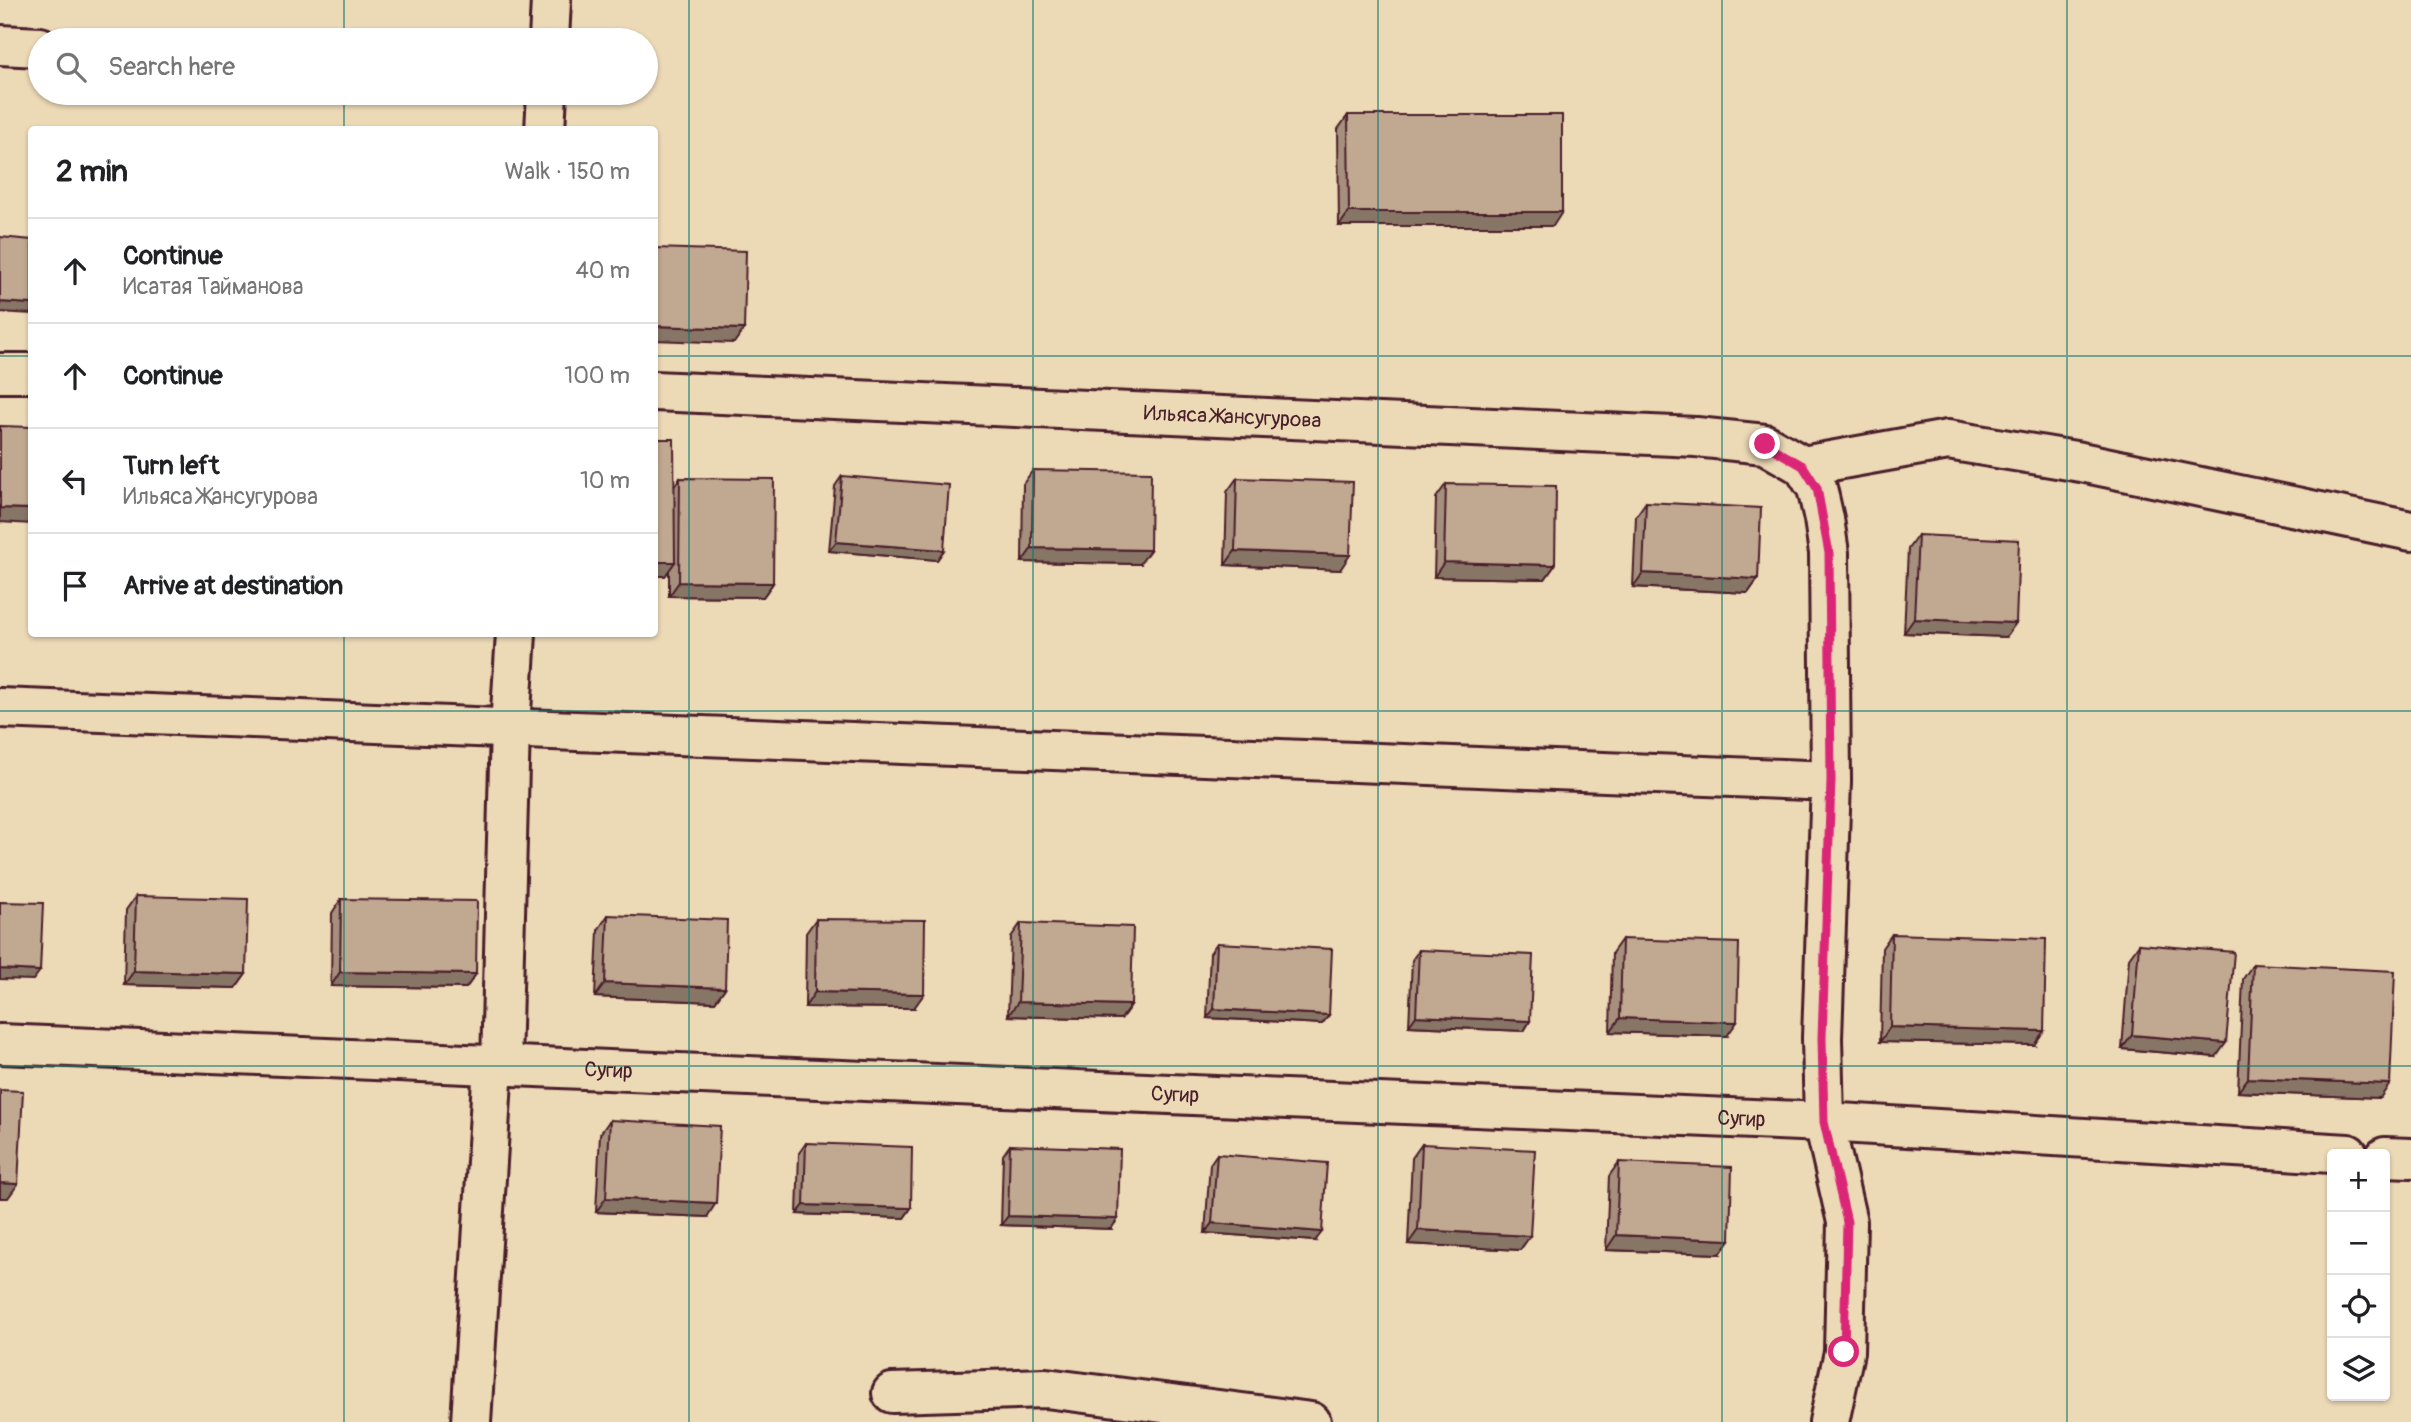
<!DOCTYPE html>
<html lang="en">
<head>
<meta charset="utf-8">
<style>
	body { margin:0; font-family:Pangolin,sans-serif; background:#f2f2f2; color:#202124 }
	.controls { position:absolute; right:21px; bottom:21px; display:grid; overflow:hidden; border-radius:7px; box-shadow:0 2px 5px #0004 }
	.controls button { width:63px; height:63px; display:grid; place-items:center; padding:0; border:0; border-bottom:2px solid #e0e0e0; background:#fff; color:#202124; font:35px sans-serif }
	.stop { position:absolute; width:21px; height:21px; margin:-16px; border:5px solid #db2777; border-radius:50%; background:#fff }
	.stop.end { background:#db2777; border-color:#fff; box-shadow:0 2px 7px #0008 }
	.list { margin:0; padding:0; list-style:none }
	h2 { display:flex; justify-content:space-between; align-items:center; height:91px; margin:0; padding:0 28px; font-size:30px }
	h2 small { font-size:23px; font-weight:400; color:#757577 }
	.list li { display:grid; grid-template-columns:46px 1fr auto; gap:21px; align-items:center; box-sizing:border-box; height:105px; padding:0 28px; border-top:2px solid #e0e0e0 }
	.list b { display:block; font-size:26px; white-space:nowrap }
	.list p { margin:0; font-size:23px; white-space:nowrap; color:#757577 }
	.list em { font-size:23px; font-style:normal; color:#757577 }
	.icon { flex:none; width:38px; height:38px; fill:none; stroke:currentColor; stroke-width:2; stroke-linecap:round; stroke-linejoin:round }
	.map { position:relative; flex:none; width:2411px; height:1422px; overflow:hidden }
	.search { position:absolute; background:#fff; box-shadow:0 2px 5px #0004; left:28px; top:28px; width:630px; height:77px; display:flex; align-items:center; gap:18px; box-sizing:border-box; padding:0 24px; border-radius:38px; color:#757577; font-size:26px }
	.panel { position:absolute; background:#fff; box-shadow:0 2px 5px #0004; left:28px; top:126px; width:630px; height:511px; border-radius:7px }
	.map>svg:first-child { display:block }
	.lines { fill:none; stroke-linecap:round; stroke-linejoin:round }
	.street-casing { stroke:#4a1f2b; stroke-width:44 }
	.street { stroke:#ecd9b6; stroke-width:38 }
	.wall { fill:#a6907d; stroke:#4a1f2b; stroke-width:2 }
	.shaded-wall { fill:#877666; stroke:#4a1f2b; stroke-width:2 }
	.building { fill:#c1a891; stroke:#4a1f2b; stroke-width:2 }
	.route { stroke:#db2777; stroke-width:9 }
	.grid { fill:none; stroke:#0f766e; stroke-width:2; stroke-opacity:0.55 }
	.labels { text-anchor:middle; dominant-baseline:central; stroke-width:5; stroke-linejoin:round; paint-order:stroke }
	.street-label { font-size:21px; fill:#4a1f2b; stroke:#ecd9b6 }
</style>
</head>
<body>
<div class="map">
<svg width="2411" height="1422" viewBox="0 0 2411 1422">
	<rect width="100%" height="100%" fill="#ecd9b6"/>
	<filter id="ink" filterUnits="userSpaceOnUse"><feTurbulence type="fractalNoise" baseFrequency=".0143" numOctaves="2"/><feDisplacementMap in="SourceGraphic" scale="14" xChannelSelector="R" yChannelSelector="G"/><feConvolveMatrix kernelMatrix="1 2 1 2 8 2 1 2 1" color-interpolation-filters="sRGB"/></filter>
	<g filter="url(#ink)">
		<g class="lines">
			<g class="street-casing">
				<g id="street">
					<path d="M549 40 551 0"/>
					<path d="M0 45 40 47"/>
					<path d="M545 130 547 93"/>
					<path d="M0 373H32"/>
					<path id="s1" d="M654 391 1696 437 1765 444 1803 466 1817 488 1824 519 1829 553 1831 781 1822 1038 1824 1122 1847 1222 1844 1352 1829 1422"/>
					<path d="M1803 466 1948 440 2081 462 2411 531"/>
					<path d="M0 708 1831 781"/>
					<path id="s2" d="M0 1044 1824 1122 2348 1154"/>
					<path d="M501 1064 510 727 516 634"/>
					<path d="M2385 1157 2411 1158"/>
					<path d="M892 1393 1046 1388 1311 1422"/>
					<path d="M471 1422 493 1064"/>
				</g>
			</g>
			<use href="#street" class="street"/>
		</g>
		<path class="wall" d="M1348 115 1553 226H1339L1338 129Z
			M1033 470 1140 564 1022 562 1023 484Z
			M842 476 944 550 937 560 829 551 835 486Z
			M680 478 773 583 763 597 669 596V569L665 576 674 487Z
			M1237 478 1340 570 1225 565 1227 492Z
			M1446 484 1555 565 1545 579 1434 577 1436 498Z
			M1646 502 1758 579 1748 593 1633 587 1636 516Z
			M1918 535 2006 637 1904 633 1908 549Z
			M136 896 246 974 236 988 124 985 126 910Z
			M341 899 476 974 466 988 331 986 332 913Z
			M608 915 725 988 715 1002 595 997 598 930Z
			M816 919 914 1008 805 1007 806 933Z
			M1021 923 1131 1005 1121 1019 1008 1016 1011 937Z
			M1892 934 2034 1045 1880 1042 1882 948Z
			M1622 939 1727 1036 1610 1032 1612 953Z
			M1217 943 1329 1015 1322 1024 1207 1018 1210 953Z
			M2139 944 2216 1057 2122 1049 2129 958Z
			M1419 950 1530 1021 1524 1031 1409 1026 1412 960Z
			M2253 964 2380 1098 2238 1092 2243 979Z
			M610 1120 707 1217 596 1212 600 1134Z
			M806 1143 911 1208 904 1218 797 1214 799 1153Z
			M1422 1144 1530 1236 1520 1250 1408 1244 1412 1158Z
			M1010 1145 1111 1229 1001 1225 1003 1155Z
			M1217 1154 1315 1241 1205 1233 1210 1164Z
			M1619 1162 1720 1254 1606 1250 1609 1176Z"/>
		<path class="shaded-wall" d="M1349 212H1562L1553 226H1339Z
			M0 302 32 304V314L0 312Z
			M654 326 744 329 734 343 654 340Z
			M0 508 32 509V524L0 522Z
			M836 542 944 550 937 560 829 551Z
			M1032 548 1150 550 1140 564 1022 562Z
			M1235 551 1350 555 1340 570 1225 565Z
			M654 562H675L665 576H654Z
			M1444 562 1555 565 1545 579 1434 577Z
			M1643 573 1758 579 1748 593 1633 587Z
			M679 582 773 583 763 597 669 596Z
			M1914 619 2016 623 2006 637 1904 633Z
			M0 969 40 971 33 980 0 979Z
			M134 971 246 974 236 988 124 985Z
			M340 972 476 974 466 988 331 986Z
			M605 983 725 988 715 1002 595 997Z
			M815 992 924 994 914 1008 805 1007Z
			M1018 1002 1131 1005 1121 1019 1008 1016Z
			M1214 1009 1329 1015 1322 1024 1207 1018Z
			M1416 1016 1530 1021 1524 1031 1409 1026Z
			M1620 1018 1737 1022 1727 1036 1610 1032Z
			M1890 1027 2044 1031 2034 1045 1880 1042Z
			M2132 1035 2226 1043 2216 1057 2122 1049Z
			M2248 1078 2390 1084 2380 1098 2238 1092Z
			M0 1183 18 1184 8 1198H0Z
			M606 1198 716 1203 707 1217 596 1212Z
			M804 1205 911 1208 904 1218 797 1214Z
			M1008 1216 1118 1219 1111 1229 1001 1225Z
			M1212 1223 1322 1232 1315 1241 1205 1233Z
			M1418 1230 1530 1236 1520 1250 1408 1244Z
			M1616 1235 1730 1240 1720 1254 1606 1250Z"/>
		<path class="building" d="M1348 115H1562V212H1349Z
			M0 237 32 240V304L0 302Z
			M654 248 746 251 744 329 654 326Z
			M0 426 32 427V509L0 508Z
			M654 439H674L675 562H654Z
			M1033 470 1151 472 1150 550 1032 548Z
			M842 476 949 485 944 550 836 542Z
			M680 478 774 479 773 583 679 582Z
			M1237 478 1353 482 1350 555 1235 551Z
			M1446 484 1556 486 1555 565 1444 562Z
			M1646 502 1761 508 1758 579 1643 573Z
			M1918 535 2019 540 2016 623 1914 619Z
			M136 896 248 899 246 974 134 971Z
			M341 899 477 901 476 974 340 972Z
			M0 902 43 903 40 971 0 969Z
			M608 915 727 920 725 988 605 983Z
			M816 919 925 920 924 994 815 992Z
			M1021 923 1133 927 1131 1005 1018 1002Z
			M1892 934 2046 939 2044 1031 1890 1027Z
			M1622 939 1739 943 1737 1022 1620 1018Z
			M1217 943 1332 949 1329 1015 1214 1009Z
			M2139 944 2234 952 2226 1043 2132 1035Z
			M1419 950 1533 955 1530 1021 1416 1016Z
			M2253 964 2395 971 2390 1084 2248 1078Z
			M0 1090 23 1091 18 1184 0 1183Z
			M610 1120 720 1126 716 1203 606 1198Z
			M806 1143 912 1147 911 1208 804 1205Z
			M1422 1144 1535 1150 1530 1236 1418 1230Z
			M1010 1145 1120 1149 1118 1219 1008 1216Z
			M1217 1154 1327 1163 1322 1232 1212 1223Z
			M1619 1162 1732 1167 1730 1240 1616 1235Z"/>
	</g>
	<g class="lines" filter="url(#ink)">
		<path class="route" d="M1765 444 1803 466 1817 488 1829 553 1831 781 1822 1038 1824 1122 1847 1222 1844 1352"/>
	</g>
	<path class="grid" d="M344 0V40M689 0V1422M1033 0V1422M1378 0V1422M1722 0V1422M2067 0V1422M344 93V130M0 356H32M654 356H2411M344 634V1422M0 711H2411M0 1066H2411"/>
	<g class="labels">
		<g class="street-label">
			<text stroke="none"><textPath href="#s1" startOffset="579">Ильяса Жансугурова</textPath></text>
			<text stroke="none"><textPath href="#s2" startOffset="609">Сугир</textPath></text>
			<text stroke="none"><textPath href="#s2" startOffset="1176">Сугир</textPath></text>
			<text stroke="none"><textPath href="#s2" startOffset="1743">Сугир</textPath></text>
		</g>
	</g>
</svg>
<div class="controls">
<button>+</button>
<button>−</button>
<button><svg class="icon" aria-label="locate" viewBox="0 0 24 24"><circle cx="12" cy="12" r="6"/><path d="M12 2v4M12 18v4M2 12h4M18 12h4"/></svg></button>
<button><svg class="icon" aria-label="layers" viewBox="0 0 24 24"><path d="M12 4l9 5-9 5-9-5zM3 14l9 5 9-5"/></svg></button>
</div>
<div class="stop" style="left:1844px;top:1352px"></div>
<div class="stop end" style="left:1765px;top:444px"></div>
<div class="search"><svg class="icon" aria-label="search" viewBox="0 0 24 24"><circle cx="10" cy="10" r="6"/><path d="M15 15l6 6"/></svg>Search here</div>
<section class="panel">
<h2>2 min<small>Walk · 150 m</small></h2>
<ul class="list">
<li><svg class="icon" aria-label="ahead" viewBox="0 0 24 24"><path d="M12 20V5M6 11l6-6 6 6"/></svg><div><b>Continue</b><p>Исатая Тайманова</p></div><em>40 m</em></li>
<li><svg class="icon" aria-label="ahead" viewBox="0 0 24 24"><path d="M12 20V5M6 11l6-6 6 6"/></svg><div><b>Continue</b></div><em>100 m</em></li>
<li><svg class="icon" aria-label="left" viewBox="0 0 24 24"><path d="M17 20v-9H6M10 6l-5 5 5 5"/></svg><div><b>Turn left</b><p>Ильяса Жансугурова</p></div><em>10 m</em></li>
<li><svg class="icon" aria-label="arrive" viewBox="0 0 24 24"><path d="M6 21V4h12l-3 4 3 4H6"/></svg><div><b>Arrive at destination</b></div></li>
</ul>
</section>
</div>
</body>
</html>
